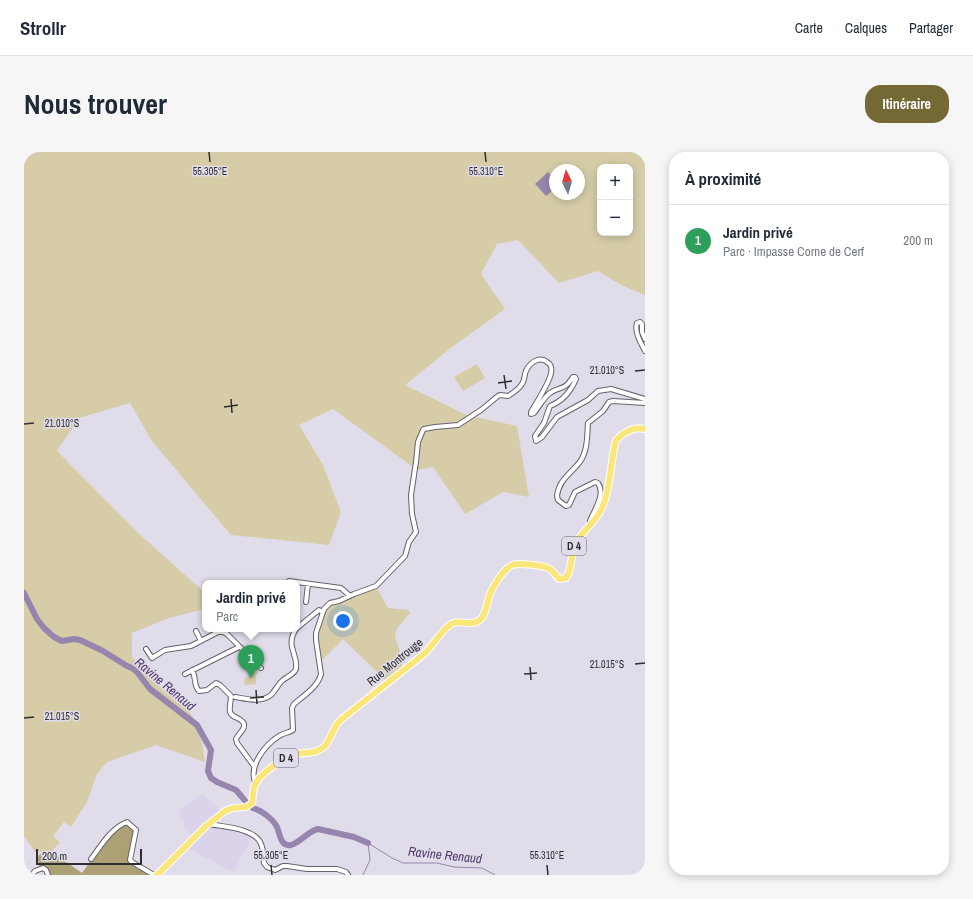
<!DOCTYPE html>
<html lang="fr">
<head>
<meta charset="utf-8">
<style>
	body { margin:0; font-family:"Archivo Narrow",sans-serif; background:#f6f6f7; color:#1f2937 }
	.controls { position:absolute; right:12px; top:12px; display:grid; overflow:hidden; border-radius:8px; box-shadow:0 2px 10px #0003 }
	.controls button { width:36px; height:36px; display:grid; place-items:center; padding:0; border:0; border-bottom:1px solid #e0e1e3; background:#fff; color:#1f2937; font:20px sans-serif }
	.compass { position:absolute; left:525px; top:12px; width:36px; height:36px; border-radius:50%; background:#fff; box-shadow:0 2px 10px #0003; rotate:355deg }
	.scale { position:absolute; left:12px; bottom:10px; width:106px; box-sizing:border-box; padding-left:4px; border:2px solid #2f2d32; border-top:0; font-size:11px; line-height:14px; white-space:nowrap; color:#2f2d32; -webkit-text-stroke:3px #e1dcea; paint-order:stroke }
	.you { position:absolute; left:319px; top:469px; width:14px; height:14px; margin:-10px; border:3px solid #fff; border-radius:50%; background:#1a73e8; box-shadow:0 0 0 6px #1a73e833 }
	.badge { display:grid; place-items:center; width:26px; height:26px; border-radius:50%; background:#746835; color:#fff; font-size:13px; font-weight:700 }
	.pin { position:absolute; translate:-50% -33px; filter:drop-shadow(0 1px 2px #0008) }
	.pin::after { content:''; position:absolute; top:21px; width:14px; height:12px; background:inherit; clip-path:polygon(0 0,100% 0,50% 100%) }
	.popup { position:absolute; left:178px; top:428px; width:98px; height:52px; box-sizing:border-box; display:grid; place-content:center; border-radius:8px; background:#fff; filter:drop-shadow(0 1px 3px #0005); font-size:13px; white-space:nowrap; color:#747a83 }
	.popup b { font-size:15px; color:#1f2937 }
	.popup::after { content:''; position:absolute; left:50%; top:100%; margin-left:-8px; border:8px solid transparent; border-top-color:#fff }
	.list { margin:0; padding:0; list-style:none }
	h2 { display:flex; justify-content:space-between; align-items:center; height:52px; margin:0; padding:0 16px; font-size:17px }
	h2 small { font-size:13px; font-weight:400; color:#747a83 }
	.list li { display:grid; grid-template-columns:26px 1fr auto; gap:12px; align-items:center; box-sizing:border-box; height:72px; padding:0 16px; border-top:1px solid #e0e1e3 }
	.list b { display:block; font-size:15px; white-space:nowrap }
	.list p { margin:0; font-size:13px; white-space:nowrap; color:#747a83 }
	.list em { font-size:13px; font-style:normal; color:#747a83 }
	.map { position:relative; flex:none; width:621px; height:723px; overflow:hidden; border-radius:16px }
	header { display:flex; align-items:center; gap:24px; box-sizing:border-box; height:56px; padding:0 20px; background:#fff; border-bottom:1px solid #e0e1e3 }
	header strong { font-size:19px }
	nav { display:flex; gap:22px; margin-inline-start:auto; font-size:14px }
	.intro { display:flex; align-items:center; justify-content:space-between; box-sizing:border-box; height:96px; padding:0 24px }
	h1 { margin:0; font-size:28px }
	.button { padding:10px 18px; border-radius:16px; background:#746835; color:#fff; font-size:14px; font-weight:700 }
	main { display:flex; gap:24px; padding:0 24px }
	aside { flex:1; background:#fff; border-radius:16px; box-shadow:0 2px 10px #0003 }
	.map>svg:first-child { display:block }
	.built { fill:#dbd3e9 }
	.green { fill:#d6cda8; fill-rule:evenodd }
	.forest { fill:#aba174 }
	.water { fill:#9686ae }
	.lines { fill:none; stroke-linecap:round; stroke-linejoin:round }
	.stream { stroke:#9686ae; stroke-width:1 }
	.river { stroke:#9686ae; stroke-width:6 }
	.street-casing { stroke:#66616e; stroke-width:6 }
	.primary-casing { stroke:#fff; stroke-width:8 }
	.street { stroke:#fff; stroke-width:4 }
	.primary { stroke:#fbe67a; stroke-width:6 }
	.ticks { fill:none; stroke:#2f2d32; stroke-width:1.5 }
	.labels { text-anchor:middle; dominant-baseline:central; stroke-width:3; stroke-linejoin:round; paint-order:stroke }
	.shield { fill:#e1dcea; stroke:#646269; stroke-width:1 }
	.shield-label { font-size:11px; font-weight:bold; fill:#2f2d32 }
	.street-label { font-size:12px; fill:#2f2d32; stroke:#e1dcea }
	.water-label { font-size:13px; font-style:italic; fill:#4f376d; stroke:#e1dcea }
	.ticks-label { font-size:10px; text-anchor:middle; fill:#2f2d32; stroke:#e1dcea; stroke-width:3; stroke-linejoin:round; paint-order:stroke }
</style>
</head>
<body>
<header>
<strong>Strollr</strong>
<nav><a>Carte</a><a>Calques</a><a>Partager</a></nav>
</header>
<div class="intro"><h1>Nous trouver</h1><a class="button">Itinéraire</a></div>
<main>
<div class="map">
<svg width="621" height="723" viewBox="0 0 621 723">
	<rect width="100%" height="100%" fill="#e1dcea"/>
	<path class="built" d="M179 641 196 659 169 684 160 674V669L156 665V658Z
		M186 675 201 677 228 685 209 720 165 697Z"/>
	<path class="green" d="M0 0H621V143L597 133 574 119 535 131 494 88 473 92 457 122 481 157 428 195 381 233 442 263 493 274 505 345 479 340 441 362 409 315 393 318 309 257 275 273 299 313 317 360 305 393 207 383 127 288 106 251 55 266 33 299 113 380 181 441V457L145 466 108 481V505L142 541 160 552 170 567 178 591 181 610 132 593 83 610 73 622 63 650 47 675 40 670 29 684 36 690 27 700H11L0 684ZM576 15H606V81H576ZM531 18H555V42H531Z
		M453 212 461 226 439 239 430 225Z
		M353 436 364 456 384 458 386 461 375 474 372 479 371 485 376 499 379 519 364 531 319 487 296 510 292 488 302 454Z
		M233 519 234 521 232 523V532L221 533 220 527Z"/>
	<path class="forest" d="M103 670 112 678 106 708 130 723H24L22 718 15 716 14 706 15 703 21 700 29 701 58 721 74 698 89 680Z"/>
	<path class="water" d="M524 20 531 28V36L522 44 511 32Z"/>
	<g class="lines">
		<path class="stream" d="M344 691 368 706 379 711H413L430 715 458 716 471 723
			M339 723 346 708 344 691"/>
		<path class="river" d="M0 441 13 467 20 476 30 485 38 489 50 487 56 488 79 499 103 514 108 516 113 520 126 537 173 573 187 598 184 619 187 626 193 630 212 638 218 645 222 650
			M229 656C237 658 249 667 253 675 256 681 256 695 267 693 277 690 284 679 294 677L330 685 344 691"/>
		<g class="street-casing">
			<path id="street" d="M621 187 618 180V172L616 170 613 171C610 180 617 191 621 199
				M568 371 566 369C570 358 582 343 574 331L571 330 551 340 545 353 542 354 534 348 533 344C535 328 546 322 555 311 564 300 563 283 564 271L579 259 585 250 589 249 621 251
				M265 429 317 436 326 444
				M282 450 284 432
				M273 476 295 458 299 460
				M172 479 177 489
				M122 497 128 506 141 498 167 494 194 480H199L203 482 237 516
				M168 518C173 527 169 533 175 539L183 538 192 531 196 533 207 544C207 549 205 555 206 560 208 566 215 565 219 570 223 576 215 581 212 587L213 591 230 614
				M161 522 215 495
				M211 545C223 547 237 551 247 543 252 538 254 532 259 528 263 525 272 521 272 516 274 502 261 494 272 477
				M232 632C223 615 241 593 255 584 259 581 265 581 269 578L268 556 270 552C279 544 294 535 297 522L292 488V481L300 457 306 451 315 449 330 442 352 434 381 404 385 390 392 380 388 362 387 343 392 310 394 290 399 278 400 277 411 275 434 273 457 258 474 244 476 243 484 244C489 241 495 237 498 232 501 228 500 221 503 217 507 210 516 204 523 210 527 212 528 217 527 221 526 230 512 251 507 260V262L510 261C515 255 519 246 526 241 538 233 539 240 549 225H551L552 227C547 239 539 249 526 254L520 271 511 284 512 289 518 285 533 265 564 248 574 239 587 237 621 247
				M185 672C200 675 231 676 237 692 240 699 239 705 240 711L243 715 251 718 259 714H263L283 717H313L322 720 324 723
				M67 707C77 694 87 676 103 670L112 678 106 708 108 710 130 723
				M8 723 11 719 19 716 22 718 24 723"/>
		</g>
		<g class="primary-casing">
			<path id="primary" d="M133 723 181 675 201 659 209 656 222 655 228 651 230 635 235 626 243 619 252 612 270 602 291 600 297 597 302 593 313 572 319 566 400 502C408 495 419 476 427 472 436 467 448 475 456 468 463 461 463 450 466 442 468 436 472 431 475 426 486 410 491 411 509 413 515 414 523 414 527 418 530 420 532 424 535 427L542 426C549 416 546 404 551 393 557 380 570 372 577 358 587 337 586 311 592 288 599 281 609 274 621 277"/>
		</g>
		<use href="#street" class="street"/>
		<use href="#primary" class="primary"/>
	</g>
	<path class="ticks" d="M185 0 186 10M461 0 462 10M611 219 621 218M480 223 482 237M474 231 488 229M207 247 208 261M200 255 214 253M0 272 10 271M611 512 621 511M506 515 507 528M500 522 513 521M232 538 233 552M226 546 240 545M0 566 10 565M247 713 248 723M523 713 524 723"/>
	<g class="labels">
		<g class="shield">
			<rect x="538" y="385" width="24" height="18" rx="3"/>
			<rect x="250" y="597" width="24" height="18" rx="3"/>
		</g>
		<g class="shield-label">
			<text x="550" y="394">D 4</text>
			<text x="262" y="606">D 4</text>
		</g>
		<g class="street-label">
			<text transform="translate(371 510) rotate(-39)">Rue Montrouge</text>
		</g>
		<g class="water-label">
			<text transform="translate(141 532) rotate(40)">Ravine Renaud</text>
			<text transform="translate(421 703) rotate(6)">Ravine Renaud</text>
		</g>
	</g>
	<g class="ticks-label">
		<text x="186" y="23">55.305°E</text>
		<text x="462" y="23">55.310°E</text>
		<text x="583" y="222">21.010°S</text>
		<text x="38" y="275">21.010°S</text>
		<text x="583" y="516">21.015°S</text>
		<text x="38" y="568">21.015°S</text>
		<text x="247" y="707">55.305°E</text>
		<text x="523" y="707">55.310°E</text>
	</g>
</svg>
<div class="controls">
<button>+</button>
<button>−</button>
</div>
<svg class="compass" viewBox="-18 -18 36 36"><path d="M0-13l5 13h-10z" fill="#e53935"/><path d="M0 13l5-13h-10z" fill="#747a83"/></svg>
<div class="scale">200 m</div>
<div class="you"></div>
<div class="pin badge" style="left:227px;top:526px;background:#2e9e5b">1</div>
<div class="popup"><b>Jardin privé</b>Parc</div>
</div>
<aside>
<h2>À proximité<small></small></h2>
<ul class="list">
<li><span class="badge" style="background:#2e9e5b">1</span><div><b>Jardin privé</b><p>Parc · Impasse Corne de Cerf</p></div><em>200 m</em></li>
</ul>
</aside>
</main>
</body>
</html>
